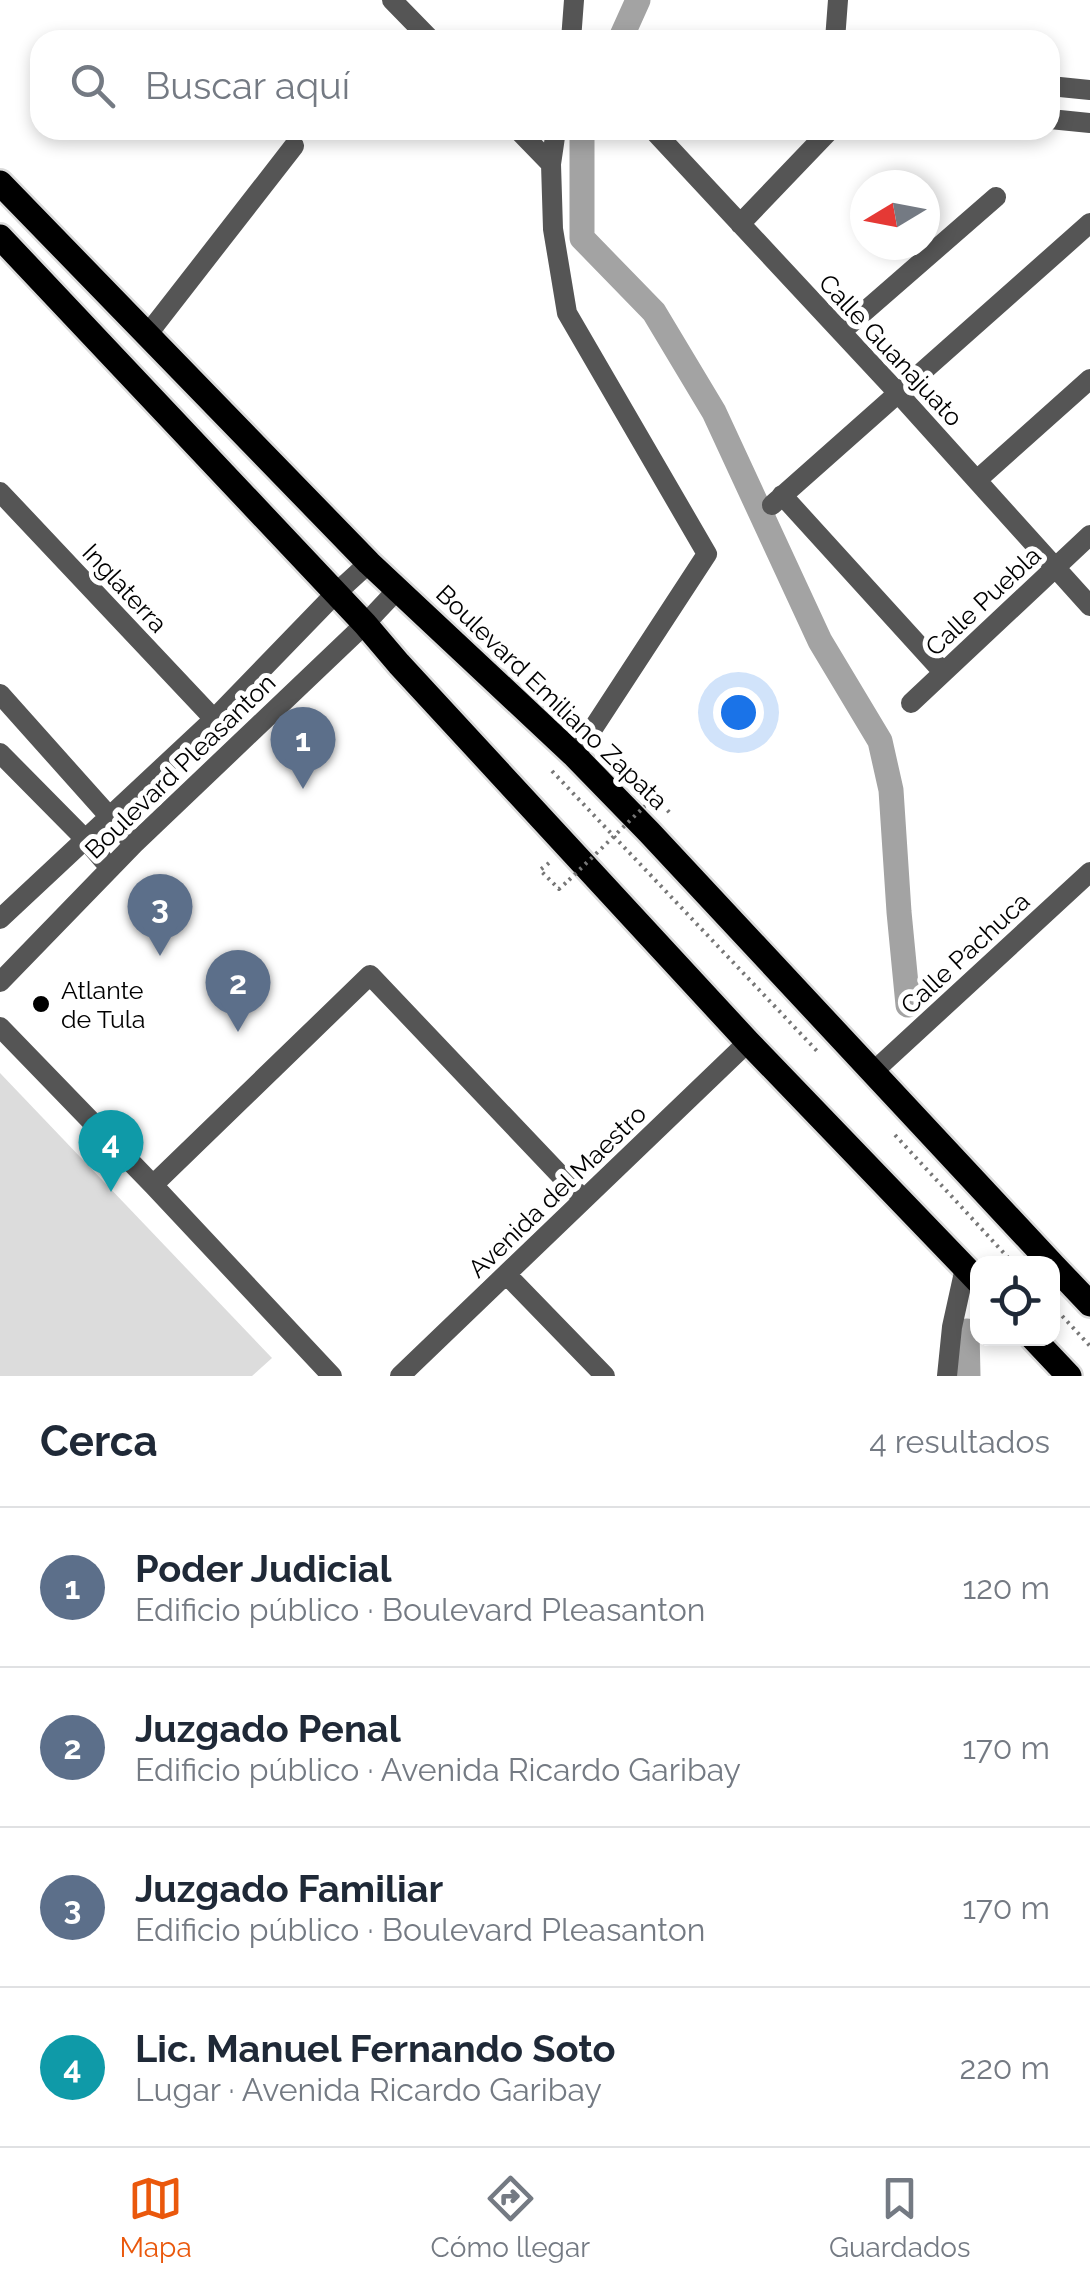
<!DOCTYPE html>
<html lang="es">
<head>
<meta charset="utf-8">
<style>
	body { margin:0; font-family:Raleway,sans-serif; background:#f6f6f7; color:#1f2937 }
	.controls { position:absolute; right:30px; bottom:30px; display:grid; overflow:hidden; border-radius:20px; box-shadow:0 5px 15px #0003 }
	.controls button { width:90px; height:90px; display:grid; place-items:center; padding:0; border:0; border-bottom:2px solid #e0e1e3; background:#fff; color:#1f2937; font:50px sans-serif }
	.compass { position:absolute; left:850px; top:170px; width:90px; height:90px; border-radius:50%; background:#fff; box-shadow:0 5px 15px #0003; rotate:260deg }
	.you { position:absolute; left:738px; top:712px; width:35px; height:35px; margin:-25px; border:8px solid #fff; border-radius:50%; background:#1a73e8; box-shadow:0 0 0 15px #1a73e833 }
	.badge { display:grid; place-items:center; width:65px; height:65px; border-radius:50%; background:#ea580c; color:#fff; font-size:32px; font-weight:700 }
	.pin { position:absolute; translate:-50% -82px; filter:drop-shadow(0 2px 5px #0008) }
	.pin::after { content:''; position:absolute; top:52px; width:35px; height:30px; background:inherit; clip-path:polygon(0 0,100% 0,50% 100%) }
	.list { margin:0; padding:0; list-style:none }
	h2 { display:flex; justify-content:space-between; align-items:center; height:130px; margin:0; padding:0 40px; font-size:42px }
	h2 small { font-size:32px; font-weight:400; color:#747a83 }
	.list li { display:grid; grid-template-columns:65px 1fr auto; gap:30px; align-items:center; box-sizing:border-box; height:160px; padding:0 40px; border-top:2px solid #e0e1e3 }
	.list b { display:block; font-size:38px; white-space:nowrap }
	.list p { margin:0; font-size:32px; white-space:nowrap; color:#747a83 }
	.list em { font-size:32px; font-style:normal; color:#747a83 }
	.icon { flex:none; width:55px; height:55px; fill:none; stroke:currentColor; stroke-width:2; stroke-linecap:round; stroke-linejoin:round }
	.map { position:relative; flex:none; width:1090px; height:1376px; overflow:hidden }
	.search { position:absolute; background:#fff; box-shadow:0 5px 15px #0003; left:30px; right:30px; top:30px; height:110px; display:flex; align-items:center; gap:25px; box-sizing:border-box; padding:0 35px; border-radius:30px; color:#747a83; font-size:38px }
	.sheet { height:770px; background:#fff }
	nav { display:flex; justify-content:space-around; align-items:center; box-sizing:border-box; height:140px; border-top:2px solid #e0e1e3; background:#fff; font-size:28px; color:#747a83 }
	nav a { display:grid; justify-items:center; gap:5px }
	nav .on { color:#ea580c }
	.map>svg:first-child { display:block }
	.green { fill:#dcdcdc }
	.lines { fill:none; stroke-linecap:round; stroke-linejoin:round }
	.canal { stroke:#a3a3a3; stroke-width:25 }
	.primary-casing { stroke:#dbdbdb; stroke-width:30 }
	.path { stroke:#777; stroke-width:4; stroke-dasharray:2.5 5; stroke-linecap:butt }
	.minor { stroke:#555; stroke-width:20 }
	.primary { stroke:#000; stroke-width:25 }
	.path-bridge { stroke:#777; stroke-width:4; stroke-dasharray:2.5 5; stroke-linecap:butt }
	.poi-dot { fill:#000; stroke:#fff; stroke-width:4 }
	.labels { text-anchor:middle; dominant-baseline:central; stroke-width:10; stroke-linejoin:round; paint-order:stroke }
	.street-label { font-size:25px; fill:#000; stroke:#fff }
	.poi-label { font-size:25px; fill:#000; stroke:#fff; text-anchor:start }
</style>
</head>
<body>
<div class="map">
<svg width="1090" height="1376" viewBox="0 0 1090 1376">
	<rect width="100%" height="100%" fill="#fff"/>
	<path class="green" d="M0 1073 272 1358 252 1376H0Z"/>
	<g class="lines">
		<path class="canal" d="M620 40 638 0
			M582 130V238L654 312 714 412 820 641 880 741 891 790 899 912 908 1005
			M967 1331 968 1376"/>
		<g class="primary-casing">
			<path id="primary" d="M0 183 369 563 575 756 649 832 1052 1264
				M0 237 365 624 399 664 748 1042 978 1281
				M1052 1264 1090 1304
				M1033 1338 1069 1376"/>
		</g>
		<path class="path" d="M552 771 817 1051
			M652 800 655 797 670 813 668 815
			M549 863 540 870 559 889 569 880
			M895 1135 1014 1264
			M1052 1305 1090 1346"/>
		<path class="minor" d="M392 0 431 40
			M571 40 574 0
			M835 40 838 0
			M1050 86 1090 90
			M1050 119 1090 123
			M518 130 551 164
			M556 130 551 164 553 229 567 313 707 554 575 756
			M653 130 898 393 1090 606
			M740 224 830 130
			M841 332 996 197
			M147 335 294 146
			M977 480 1090 379
			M0 492 214 719
			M782 495 943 672
			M772 505 1090 223
			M0 694 134 844
			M911 703 1090 535
			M0 753 85 839 110 868
			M0 919 214 719 335 594 369 563
			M0 982 134 844 365 624 398 589
			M0 1027 153 1185 332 1376
			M874 1071 1090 872
			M153 1185 370 975 583 1199
			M507 1275 605 1376
			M400 1376 748 1042
			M947 1376 952 1327 965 1268"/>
		<use href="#primary" class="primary"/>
		<path class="path-bridge" d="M569 880 648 803"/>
	</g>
	<circle class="poi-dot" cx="41" cy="1004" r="10"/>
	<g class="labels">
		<g class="street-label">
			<text transform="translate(891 350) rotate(47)">Calle Guanajuato</text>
			<text transform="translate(125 588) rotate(47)">Inglaterra</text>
			<text transform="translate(983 601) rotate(-43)">Calle Puebla</text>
			<text transform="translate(552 697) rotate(44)">Boulevard Emiliano Zapata</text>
			<text transform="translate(180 766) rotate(-44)">Boulevard Pleasanton</text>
			<text transform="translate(965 953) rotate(-43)">Calle Pachuca</text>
			<text transform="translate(557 1191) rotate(-44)">Avenida del Maestro</text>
		</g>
		<g class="poi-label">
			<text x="61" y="990">Atlante<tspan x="61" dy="29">de Tula</tspan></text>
		</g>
	</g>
</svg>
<div class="controls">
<button><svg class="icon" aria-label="locate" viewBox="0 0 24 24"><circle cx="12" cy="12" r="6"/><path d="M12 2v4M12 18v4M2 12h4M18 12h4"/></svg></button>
</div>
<svg class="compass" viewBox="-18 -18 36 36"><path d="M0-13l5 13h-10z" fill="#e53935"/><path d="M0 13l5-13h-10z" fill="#747a83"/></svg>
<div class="you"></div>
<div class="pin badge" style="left:303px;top:789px;background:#5c6f8a">1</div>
<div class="pin badge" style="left:238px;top:1032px;background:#5c6f8a">2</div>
<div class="pin badge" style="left:160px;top:956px;background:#5c6f8a">3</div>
<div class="pin badge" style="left:111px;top:1192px;background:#0f9aa8">4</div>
<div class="search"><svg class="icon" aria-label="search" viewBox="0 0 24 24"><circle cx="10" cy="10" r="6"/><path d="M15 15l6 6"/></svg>Buscar aquí</div>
</div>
<section class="sheet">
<h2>Cerca<small>4 resultados</small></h2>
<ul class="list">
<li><span class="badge" style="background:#5c6f8a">1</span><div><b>Poder Judicial</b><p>Edificio público · Boulevard Pleasanton</p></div><em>120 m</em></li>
<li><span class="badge" style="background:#5c6f8a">2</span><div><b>Juzgado Penal</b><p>Edificio público · Avenida Ricardo Garibay</p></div><em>170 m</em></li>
<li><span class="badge" style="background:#5c6f8a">3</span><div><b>Juzgado Familiar</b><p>Edificio público · Boulevard Pleasanton</p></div><em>170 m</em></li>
<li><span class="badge" style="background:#0f9aa8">4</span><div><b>Lic. Manuel Fernando Soto</b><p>Lugar · Avenida Ricardo Garibay</p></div><em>220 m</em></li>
</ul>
</section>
<nav>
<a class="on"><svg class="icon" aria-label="map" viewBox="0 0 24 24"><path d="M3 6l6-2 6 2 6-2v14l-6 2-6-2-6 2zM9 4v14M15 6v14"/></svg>Mapa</a>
<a><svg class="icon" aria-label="directions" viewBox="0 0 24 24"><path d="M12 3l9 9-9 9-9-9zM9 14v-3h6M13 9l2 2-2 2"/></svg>Cómo llegar</a>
<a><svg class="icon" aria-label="saved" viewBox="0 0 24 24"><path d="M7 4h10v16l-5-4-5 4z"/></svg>Guardados</a>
</nav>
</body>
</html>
